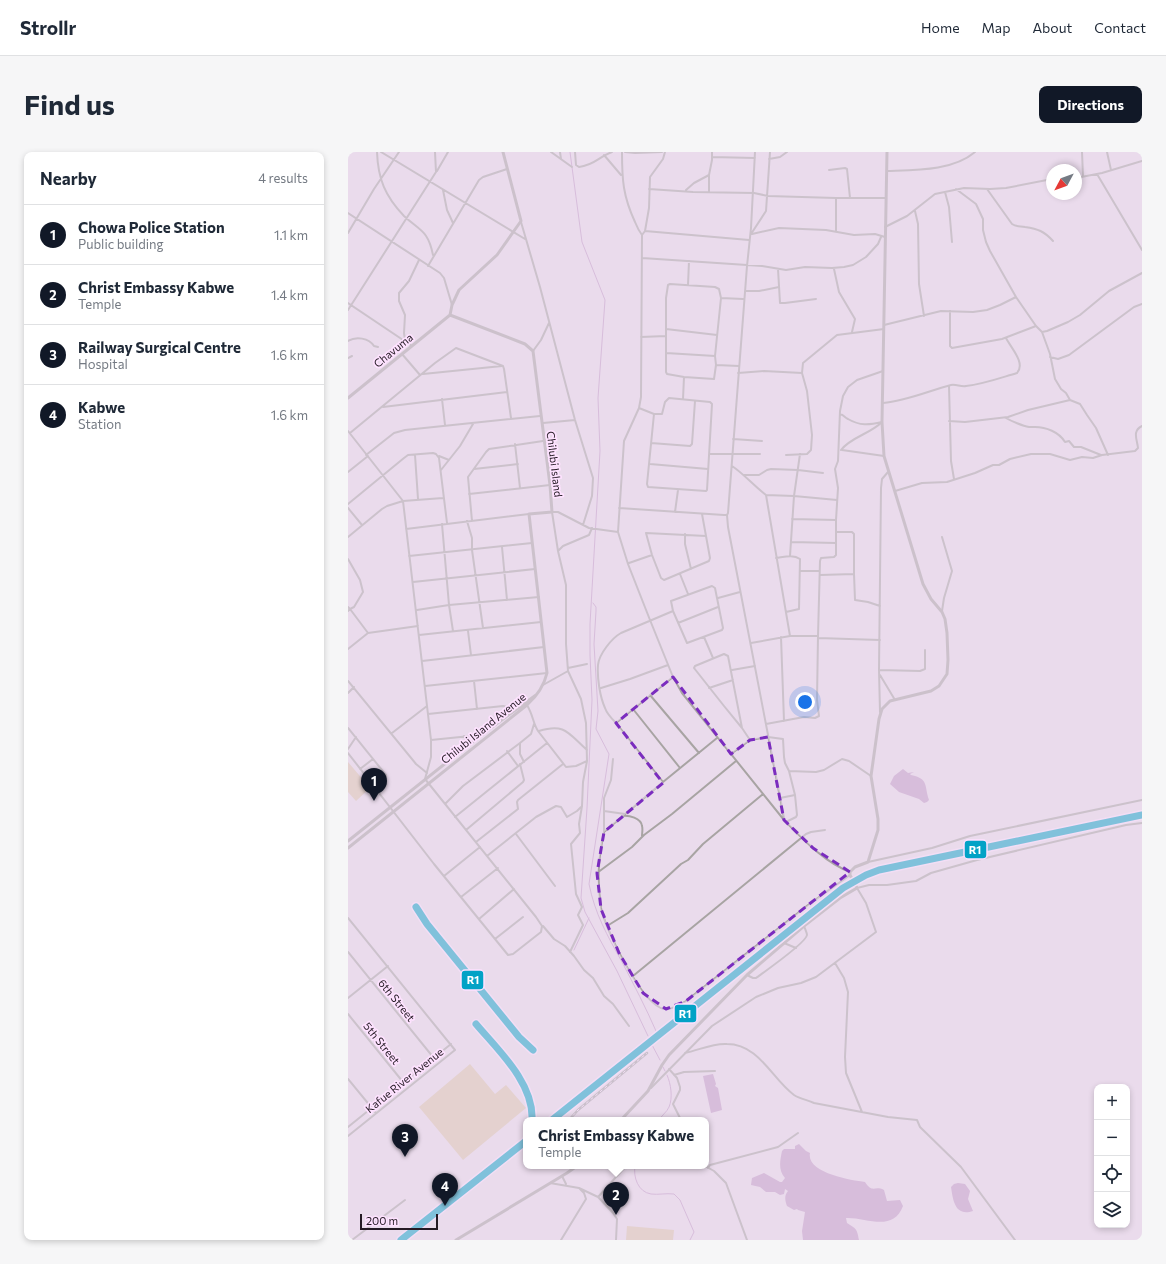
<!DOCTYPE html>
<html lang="en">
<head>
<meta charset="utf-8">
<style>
	body { margin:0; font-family:Commissioner,sans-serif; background:#f6f6f7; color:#1f2937 }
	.controls { position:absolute; right:12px; bottom:12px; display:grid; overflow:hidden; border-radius:8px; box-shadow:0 2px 6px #0003 }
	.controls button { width:36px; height:36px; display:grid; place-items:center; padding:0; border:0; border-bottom:1px solid #e0e1e3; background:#fff; color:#1f2937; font:20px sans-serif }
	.compass { position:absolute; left:698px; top:12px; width:36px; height:36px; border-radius:50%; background:#fff; box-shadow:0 2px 6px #0003; rotate:229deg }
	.scale { position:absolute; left:12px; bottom:10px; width:78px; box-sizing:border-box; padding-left:4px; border:2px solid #241a24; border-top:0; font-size:11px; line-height:14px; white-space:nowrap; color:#241a24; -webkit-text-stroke:3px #fee2ff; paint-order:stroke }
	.you { position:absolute; left:457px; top:550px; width:14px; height:14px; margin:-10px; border:3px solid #fff; border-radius:50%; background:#1a73e8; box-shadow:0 0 0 6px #1a73e833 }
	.badge { display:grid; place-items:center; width:26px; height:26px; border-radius:50%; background:#111827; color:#fff; font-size:13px; font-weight:700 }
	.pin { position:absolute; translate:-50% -33px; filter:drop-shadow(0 1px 2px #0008) }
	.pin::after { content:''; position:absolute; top:21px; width:14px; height:12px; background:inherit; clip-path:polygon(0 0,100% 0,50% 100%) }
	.popup { position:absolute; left:175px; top:965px; width:186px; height:52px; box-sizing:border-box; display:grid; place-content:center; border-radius:8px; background:#fff; filter:drop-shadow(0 1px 3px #0005); font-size:13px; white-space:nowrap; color:#747a83 }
	.popup b { font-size:15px; color:#1f2937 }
	.popup::after { content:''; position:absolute; left:50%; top:100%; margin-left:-8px; border:8px solid transparent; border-top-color:#fff }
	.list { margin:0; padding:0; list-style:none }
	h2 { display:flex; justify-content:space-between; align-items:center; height:52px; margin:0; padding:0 16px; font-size:17px }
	h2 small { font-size:13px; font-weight:400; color:#747a83 }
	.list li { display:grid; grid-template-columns:26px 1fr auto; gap:12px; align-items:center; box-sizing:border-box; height:60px; padding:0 16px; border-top:1px solid #e0e1e3 }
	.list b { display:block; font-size:15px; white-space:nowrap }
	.list p { margin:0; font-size:13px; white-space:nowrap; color:#747a83 }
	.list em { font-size:13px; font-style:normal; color:#747a83 }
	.icon { flex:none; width:22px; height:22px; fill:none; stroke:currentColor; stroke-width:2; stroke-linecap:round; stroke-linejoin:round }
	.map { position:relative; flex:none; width:794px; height:1088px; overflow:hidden; border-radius:8px }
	header { display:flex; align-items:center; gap:24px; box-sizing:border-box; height:56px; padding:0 20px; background:#fff; border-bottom:1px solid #e0e1e3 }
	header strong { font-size:19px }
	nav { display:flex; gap:22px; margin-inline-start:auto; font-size:14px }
	.intro { display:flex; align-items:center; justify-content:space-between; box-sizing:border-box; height:96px; padding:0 24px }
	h1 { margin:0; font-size:28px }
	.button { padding:10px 18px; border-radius:8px; background:#111827; color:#fff; font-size:14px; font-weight:700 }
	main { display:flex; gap:24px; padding:0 24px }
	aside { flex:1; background:#fff; border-radius:8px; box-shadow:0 2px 6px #0003 }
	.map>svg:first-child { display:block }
	.green { fill:#ddc6ab }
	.water { fill:#c299c5 }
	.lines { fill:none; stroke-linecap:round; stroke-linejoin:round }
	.stream { stroke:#c299c5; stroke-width:1 }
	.street { stroke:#a8a4a3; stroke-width:2 }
	.secondary { stroke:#a9a3a3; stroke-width:3 }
	.rail-casing { stroke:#a59fa3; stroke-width:2.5 }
	.rail { stroke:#fee2ff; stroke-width:1; stroke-dasharray:3; stroke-linecap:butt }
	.rail-1-casing { stroke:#fee2ff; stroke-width:10 }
	.rail-1 { stroke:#02a2c6; stroke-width:7 }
	.marked { fill:none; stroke:#7b2cbf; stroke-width:3; stroke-dasharray:8 5; stroke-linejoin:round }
	.labels { text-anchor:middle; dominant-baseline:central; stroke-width:3.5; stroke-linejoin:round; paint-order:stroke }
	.street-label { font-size:11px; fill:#241a24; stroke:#fee2ff }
	.line-badge { stroke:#fee2ff; stroke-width:1.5 }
	.badge-label { font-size:11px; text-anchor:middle; font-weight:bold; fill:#fff }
</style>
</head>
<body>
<header>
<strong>Strollr</strong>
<nav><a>Home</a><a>Map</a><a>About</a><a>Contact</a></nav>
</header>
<div class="intro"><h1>Find us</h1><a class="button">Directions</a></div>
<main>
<aside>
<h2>Nearby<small>4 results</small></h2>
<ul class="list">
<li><span class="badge">1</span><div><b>Chowa Police Station</b><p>Public building</p></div><em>1.1 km</em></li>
<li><span class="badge">2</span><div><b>Christ Embassy Kabwe</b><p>Temple</p></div><em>1.4 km</em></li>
<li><span class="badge">3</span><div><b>Railway Surgical Centre</b><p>Hospital</p></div><em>1.6 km</em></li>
<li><span class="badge">4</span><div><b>Kabwe</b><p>Station</p></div><em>1.6 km</em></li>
</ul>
</aside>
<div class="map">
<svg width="794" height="1088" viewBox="0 0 794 1088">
	<rect width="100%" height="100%" fill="#eadbec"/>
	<path class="green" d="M0 610 22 636 8 649 0 640Z
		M122 912 147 942 158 933 178 956 115 1008 71 955Z
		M279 1074 326 1078 325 1088H278Z"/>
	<path class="water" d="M555 617 560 621 566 620 562 622 563 623C581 627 576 633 581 648L579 650 576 651 571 647 551 640 542 632 546 624Z
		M365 922 368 932 367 934 370 936 374 958 363 961 355 924Z
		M451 992 458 999 462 1001C458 1021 503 1028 517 1030 525 1042 526 1033 536 1038L539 1049 552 1048 555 1054C545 1081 518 1065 498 1066L499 1071C508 1077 509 1076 511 1088H455L454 1079 457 1060 450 1058 449 1057 446 1058 439 1054C437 1048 436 1044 440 1039L437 1037 436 1042 432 1043 427 1040H418L412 1035 403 1033 404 1026 416 1021 432 1030H434L437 1026C430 1018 432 1009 434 999L436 997H447V994Z
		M610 1031 617 1032 622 1039 620 1047 625 1059C607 1065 605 1048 603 1035L606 1032Z"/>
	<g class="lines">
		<path class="stream" d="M222 0 234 90 257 148 250 246 252 299 242 472V503L244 548 239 656 233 746 237 760 269 819 300 884
			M245 451 248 455V459L246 492 250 559 248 577 261 602 241 732C247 762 259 783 274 810 286 833 298 856 308 879
			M226 798 241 766
			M303 891 312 908
			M315 915 317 919
			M311 968C313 964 319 960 321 955 325 946 323 932 319 923
			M287 1014C285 1025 290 1040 303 1042 310 1043 318 1041 326 1042L332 1048 346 1080 342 1088"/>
		<path class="street" d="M29 0C30 27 37 44 56 64 72 79 80 78 85 103
			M33 0 177 87
			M203 0 224 15
			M212 0 213 7
			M227 0 228 13 231 15C247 13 250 5 264 0
			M274 0C274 28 275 44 287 70 289 75 291 79 294 83
			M277 0 287 1 314 0
			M734 0 735 24
			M759 0 763 18
			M256 3 273 23
			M364 5 407 6
			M421 7 432 5 439 0
			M481 18 497 16 499 17 502 46
			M89 19 100 0
			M539 19C567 18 605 19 627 0
			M749 22 794 98
			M361 23V40
			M728 26 754 21 794 9
			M301 37 345 40 406 41 420 44 488 46H538
			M608 37 628 52 635 67V78L638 90 642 99 668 145 688 174 694 180 699 179 720 170 732 163 761 139 794 121
			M639 37 664 72C669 75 672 74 677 75 690 77 696 79 705 89
			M95 38 99 58 105 71
			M338 38 346 31 361 23 364 8V0
			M597 40 601 55 604 90
			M567 59 570 72 571 132 576 164
			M0 61 92 121 96 126 104 153
			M173 70 192 135 227 268 245 326 244 344 235 373
			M537 75 559 64 587 42 616 36 642 37 658 36 704 27
			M297 79 301 56 302 25 315 7 317 0
			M488 79V46
			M0 81 26 37 51 0
			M403 82 418 59 422 0
			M404 82 431 76 478 78 506 83 527 82 537 85
			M401 88 297 79 294 83 293 245 291 256 276 289 270 380 280 412 302 468 325 525 334 541 436 668C455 687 476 710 502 720
			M294 106 414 114 438 118 457 115 484 116 496 115 505 113 518 105 530 92 533 85
			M80 114 131 28 135 25 159 17
			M430 117 432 151H437L468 147
			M486 117 491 140 507 167 504 180
			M340 133 341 109
			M397 139H411L431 135
			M373 146 395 147
			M0 151 64 194
			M0 158 88 20 87 0
			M602 159V194L604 196 654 187 688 174
			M536 173 593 159 625 160 639 158 652 153 668 145
			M318 177V146L320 133 322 132 367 135 371 137 373 146 367 204 368 213 366 227 336 225 319 222 318 220V177L369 183
			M694 180 702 202 707 227 713 237 718 241 722 248
			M293 185 318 184
			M57 188 56 181 57 163 51 149V141L61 129 71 108
			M0 189C8 184 21 186 26 194L30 195
			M185 199 193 188 201 171
			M318 201 367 204
			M54 202 72 223
			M702 205 710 207 721 203 786 155 794 152
			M0 206 4 204
			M368 213 391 214
			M390 221 416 219 454 221
			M75 222 154 214
			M601 234 603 309 606 327
			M94 247 97 273
			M335 247 336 225
			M535 251C559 249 580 239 603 233 608 232 613 235 618 234 636 232 652 226 669 221 678 211 663 196 658 186
			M35 255 159 240
			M291 256 306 262H314L317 250 321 246 362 250 364 252 359 338 358 339 300 335 299 332 306 262
			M492 262C496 263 496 265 500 267 512 274 521 273 534 270 522 282 503 285 493 298
			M658 266C663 269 675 274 681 275 682 275 686 275 687 275 698 275 711 280 717 290L721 289 726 295H733L753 303
			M601 269 617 270 660 265 680 258 722 248 732 252 739 263 748 276 760 303
			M195 271 227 268
			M0 279 55 349 95 346
			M2 281 87 211 108 196 155 214 156 217 163 266
			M385 287 414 289
			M303 291 342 294 344 292 347 249
			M167 292 172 336
			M494 298 536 304
			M361 302H412
			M452 302 446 344 489 348
			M18 303 46 281 57 278 192 264
			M67 303 70 347
			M438 303 459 302 463 298 464 283 459 239 454 221 455 211 489 183 536 177
			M91 304 101 308
			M302 312 360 317
			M384 314C396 322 406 334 418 343
			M126 317 170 312
			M93 318 112 294 125 272
			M0 320 20 304
			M540 320 534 327 533 336 531 518 572 519 577 517V498
			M396 323H411L419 318 423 317 450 318 475 321
			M547 339 574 331 599 330 627 321 645 313H651L662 307 683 302H702L722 308 734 305 745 306 754 303 787 299 790 296C789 287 784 279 794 274
			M121 342 202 333
			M0 352 56 306 60 303 85 301 88 302 91 306 99 371
			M0 356 14 373
			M271 356 376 363H379L380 361 399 114 403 76 407 0
			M327 360 330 338
			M354 362 362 406 361 409 316 428 313 426 304 403 298 381 358 384
			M379 363 380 375 436 666
			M488 368 490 336 487 317 490 309 492 259 495 244 500 235 509 228 535 219
			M119 369 124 386V398L135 476
			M124 369 120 325 138 300 141 297 195 289
			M94 372 101 453 105 479
			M58 377 181 362
			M337 382V392L343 417
			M0 385 34 357 39 354 55 349 83 588V605L77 627 188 765 194 774 193 780 165 802 160 803 86 712 0 601
			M443 390 488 391
			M154 395 159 448
			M210 399 215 394 241 383 244 376
			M61 404 184 391
			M442 404 446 344 418 343 442 484
			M428 406C436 405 445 402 452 407L451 457 438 460
			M0 407 12 428 15 440 6 455 2 457 0 455
			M281 411 304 403
			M453 419H471
			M332 422 340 442
			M506 422 507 448 520 450 532 454
			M472 423 506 422V382L504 380H488
			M65 430 187 417
			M364 434 367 436 375 476 374 478 339 491 325 459 323 449Z
			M370 446 392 440
			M69 458 101 453 191 445
			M0 459 2 457 20 481
			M594 459 596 446 604 419 594 385
			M330 471 370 455
			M120 479 123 503
			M71 483 193 470
			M356 485 365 506
			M433 485 436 569
			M470 486 532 488
			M403 491 442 484H470L472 409 473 406 486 405 488 403V368L444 367
			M0 497 20 481 70 474
			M74 509 196 495
			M220 516 239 512
			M384 518 407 514
			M531 518 532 560
			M532 523 547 548
			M325 525 268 571 315 630 369 586
			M0 529 68 612 79 621
			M126 529 129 557
			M195 533 220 519
			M77 534 199 521
			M253 536 282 527 320 513
			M361 536 385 528
			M0 541 6 535
			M302 543 351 601
			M179 553C185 563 185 571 190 579L218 615 228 614 239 609
			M285 557 332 616
			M80 562 155 554 168 557
			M268 571C264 567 259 562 257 556 252 545 249 526 250 513 251 502 264 486 273 481L325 459
			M418 572 456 565 467 566 471 564 469 548 470 484
			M0 576 38 623V624L27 636
			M394 576 380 504 376 502 347 514 346 516 376 554 394 576 402 588
			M191 579C217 571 220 581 239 598
			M44 581 79 554
			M116 584 121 593
			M83 588 132 583
			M0 597 8 585
			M159 599 170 614
			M383 602 402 588 420 585 435 587 436 605 437 611 441 619 447 643 449 663 448 665 438 670
			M265 607 263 628 256 646V680L315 630
			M176 610 172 602V591L183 582 186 572
			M12 617 25 607
			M441 619 468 620 476 618 494 607 501 609 523 624
			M432 646 447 643
			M97 652 115 634 172 591
			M256 659 277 662
			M274 664C281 663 293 666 294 674 295 677 294 681 294 684
			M107 665 199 591
			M118 678 175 630 176 628 172 612
			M256 680C250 708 249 728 253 756 257 777 294 853 316 857 324 858 332 853 338 849L460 753 502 723
			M168 682 207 734
			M128 690 170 657 169 650 170 648 215 612
			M139 704 188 665 208 654 213 655 219 665 229 659 233 655
			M520 710 584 696 622 684 794 648
			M249 721 284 695 296 683 324 662 388 609
			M96 724 132 695
			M113 745 150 716
			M0 766 107 898 0 984
			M131 767 166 737
			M195 774 206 787 217 794 226 804 236 818 245 826 256 844 265 852 281 874
			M259 774 280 761 333 712 340 708 355 692 415 642
			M147 787 175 765
			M436 791 448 796
			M0 800 85 905
			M222 800 235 773 230 763 234 755 228 742 223 692 232 681 231 672 234 654 235 630 239 609 238 571 233 547 220 519 218 492V433L210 399 204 360H210L241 376 270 380
			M487 811 496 826 500 840 497 905 498 921 514 960
			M399 823 405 826H408C416 820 458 791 459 783 459 781 457 777 456 774
			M285 824 458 682 463 680 477 678
			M0 846 40 814
			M0 862 55 930
			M337 901C351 898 365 891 379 892 411 892 424 927 446 943 452 947 460 948 466 951L540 965 569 968 572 975 613 1015 667 1088
			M321 917 329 926 332 935V938L325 952 333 968
			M326 923 336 920 367 919
			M0 927 28 961
			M303 936 364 874 408 845 430 836 453 831 468 825 528 780 518 751 509 736 521 733H539L568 729 583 721 629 708 778 673 794 671
			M0 975 103 892
			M357 1014 366 1019 378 1031 399 1088
			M360 1016 362 1013 430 995 450 981
			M214 1024 218 1032
			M202 1031 231 1036 250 1045 265 1061 269 1067 268 1088
			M250 1045 278 1014
			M4 1088 57 1048
			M213 1088 238 1047 236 1041 232 1037"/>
		<path class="secondary" d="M102 163 104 153 111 138 149 103 173 69 155 0
			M0 246 102 163
			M0 689 133 583 188 543
			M0 696 179 553C189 544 196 534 199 521L181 362 204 360 202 333 185 199 177 192 102 163
			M273 968 300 939 314 913 321 903 399 823 456 774 492 746 509 736 502 723V720L507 715 520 710 530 678V667L523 624 531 567 534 557 542 549 583 539 591 534 599 522 600 508 599 481 597 467 594 460 583 447 575 432 536 304 534 270 539 0
			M108 1088 219 1021 229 1014"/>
		<g class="rail-casing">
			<path id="rail" d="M68 755 79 772 171 885 185 898
				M128 872C150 898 186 931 184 968
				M295 895 308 882 494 734 517 720 531 715 794 660
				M221 968 230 958 299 901
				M170 996 178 985"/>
		</g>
		<use href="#rail" class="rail"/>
		<g class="rail-1-casing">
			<path id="rail-1" d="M68 755 79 772 171 885 185 898
				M128 872C150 898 186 931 184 968
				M204 968 495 736 518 723 531 718 794 663
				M53 1088 178 989"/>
		</g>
		<use href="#rail-1" class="rail-1"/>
	</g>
	<path d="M0 0H794V1088H0ZM325 525 383 602 402 588 420 585 436 668 465 696 502 720 338 849 318 857 295 841 271 801 253 757 249 721 256 680 315 631 268 571Z" fill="#eadbec" fill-opacity=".55" fill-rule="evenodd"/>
	<path class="marked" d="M325 525 383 602 402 588 420 585 436 668 465 696 502 720 338 849 318 857 295 841 271 801 253 757 249 721 256 680 315 631 268 571Z"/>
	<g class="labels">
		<g class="street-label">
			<text transform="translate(45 198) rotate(-39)">Chavuma</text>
			<text transform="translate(207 312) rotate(83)">Chilubi Island</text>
			<text transform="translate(135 576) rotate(-39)">Chilubi Island Avenue</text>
			<text transform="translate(49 848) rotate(51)">6th Street</text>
			<text transform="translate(34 891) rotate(51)">5th Street</text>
			<text transform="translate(56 928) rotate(-39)">Kafue River Avenue</text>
		</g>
	</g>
	<g class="line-badge">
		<rect x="616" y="688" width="23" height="19" rx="4" fill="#02a2c6"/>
		<rect x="113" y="818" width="23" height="20" rx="4" fill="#02a2c6"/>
		<rect x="326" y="852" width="23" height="19" rx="4" fill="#02a2c6"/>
	</g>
	<g class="badge-label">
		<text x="627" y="702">R1</text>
		<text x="125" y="832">R1</text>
		<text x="337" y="866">R1</text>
	</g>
</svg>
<div class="controls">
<button>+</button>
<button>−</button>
<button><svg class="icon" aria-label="locate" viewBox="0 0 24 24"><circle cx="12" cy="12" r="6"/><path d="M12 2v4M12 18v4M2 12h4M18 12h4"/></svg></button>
<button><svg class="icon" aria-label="layers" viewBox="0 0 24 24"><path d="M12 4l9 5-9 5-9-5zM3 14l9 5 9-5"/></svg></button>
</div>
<svg class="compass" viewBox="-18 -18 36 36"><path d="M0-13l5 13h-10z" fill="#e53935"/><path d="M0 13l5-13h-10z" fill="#747a83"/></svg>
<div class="scale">200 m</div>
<div class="you"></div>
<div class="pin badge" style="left:26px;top:649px">1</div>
<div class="pin badge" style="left:268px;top:1063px">2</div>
<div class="popup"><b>Christ Embassy Kabwe</b>Temple</div>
<div class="pin badge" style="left:57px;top:1005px">3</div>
<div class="pin badge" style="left:97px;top:1054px">4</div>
</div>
</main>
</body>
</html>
